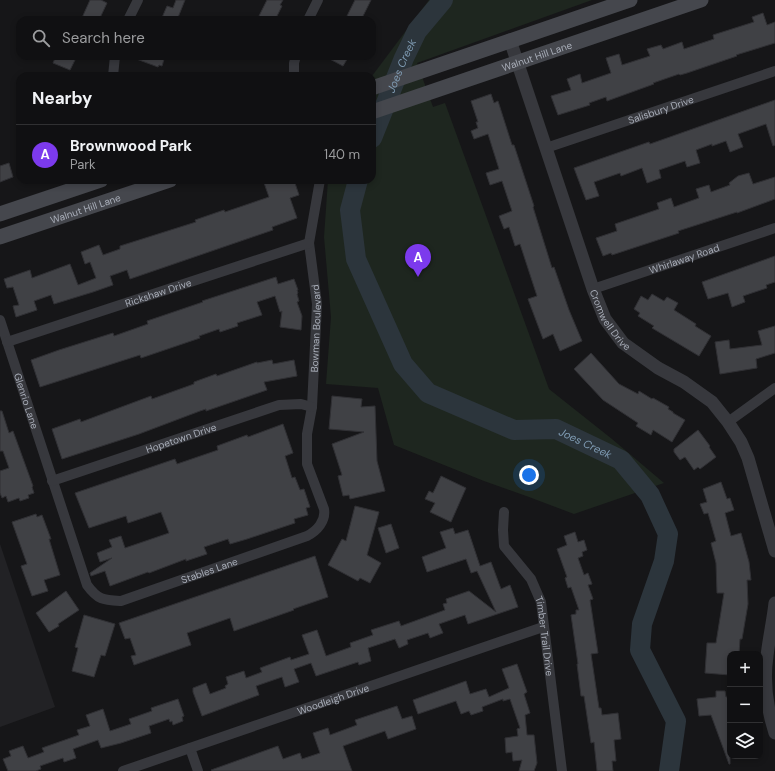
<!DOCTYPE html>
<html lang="en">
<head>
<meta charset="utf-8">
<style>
	body { margin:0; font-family:"DM Sans",sans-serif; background:#1e1e20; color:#f1f3f6 }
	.controls { position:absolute; right:12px; bottom:12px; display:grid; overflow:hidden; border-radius:8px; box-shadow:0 2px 6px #0003 }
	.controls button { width:36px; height:36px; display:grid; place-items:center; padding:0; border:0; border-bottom:1px solid #303032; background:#101012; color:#f1f3f6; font:20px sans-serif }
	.you { position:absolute; left:529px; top:475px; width:14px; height:14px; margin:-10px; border:3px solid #fff; border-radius:50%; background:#1a73e8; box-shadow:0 0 0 6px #1a73e833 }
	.badge { display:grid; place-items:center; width:26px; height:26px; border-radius:50%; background:#7c3aed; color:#fff; font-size:13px; font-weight:700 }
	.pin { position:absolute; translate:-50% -33px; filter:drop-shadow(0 1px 2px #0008) }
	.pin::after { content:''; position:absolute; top:21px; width:14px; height:12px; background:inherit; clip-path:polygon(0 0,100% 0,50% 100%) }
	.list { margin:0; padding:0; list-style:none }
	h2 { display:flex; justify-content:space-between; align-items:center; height:52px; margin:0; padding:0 16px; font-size:17px }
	h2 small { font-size:13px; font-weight:400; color:#9c9d9f }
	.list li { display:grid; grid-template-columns:26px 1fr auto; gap:12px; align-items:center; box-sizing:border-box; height:60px; padding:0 16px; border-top:1px solid #303032 }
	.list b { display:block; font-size:15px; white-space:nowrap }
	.list p { margin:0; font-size:13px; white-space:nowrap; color:#9c9d9f }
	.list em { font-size:13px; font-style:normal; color:#9c9d9f }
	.icon { flex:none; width:22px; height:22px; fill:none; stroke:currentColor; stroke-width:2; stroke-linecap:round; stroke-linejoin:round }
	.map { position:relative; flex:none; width:775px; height:771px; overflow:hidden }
	.search { position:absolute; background:#101012; box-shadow:0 2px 6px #0003; left:16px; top:16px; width:360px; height:44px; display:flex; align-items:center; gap:10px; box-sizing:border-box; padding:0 14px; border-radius:12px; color:#9c9d9f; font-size:15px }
	.panel { position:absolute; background:#101012; box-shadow:0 2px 6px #0003; left:16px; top:72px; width:360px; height:112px; border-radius:12px }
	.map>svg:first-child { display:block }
	.built { fill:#222225 }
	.green { fill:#1e261f }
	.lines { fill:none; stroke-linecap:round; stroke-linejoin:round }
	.river { stroke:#2c353c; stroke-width:20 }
	.building { fill:#404145; stroke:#303034 }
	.minor { stroke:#37383d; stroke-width:10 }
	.tertiary { stroke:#37383d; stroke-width:13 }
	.secondary { stroke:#45474d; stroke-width:15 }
	.labels { text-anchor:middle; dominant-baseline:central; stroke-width:4; stroke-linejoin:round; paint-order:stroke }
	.street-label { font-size:10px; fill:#a8adb8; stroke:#111113 }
	.water-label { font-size:11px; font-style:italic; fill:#7f9bb3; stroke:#111113 }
</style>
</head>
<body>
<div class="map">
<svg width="775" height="771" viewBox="0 0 775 771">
	<rect width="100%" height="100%" fill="#161618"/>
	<path class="built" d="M0 544 55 707 0 727Z"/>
	<path class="green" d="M429 0H592L417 63 433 107 445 103 549 389 612 439 664 483 574 514 529 497 484 481 394 445 378 388 326 384 331 317 324 237 328 180H372V76Z"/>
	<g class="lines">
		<g class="river">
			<path id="s1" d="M372 138 404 58 417 31 443 0"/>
			<path id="s2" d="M358 180 350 210 356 259 403 364 428 393 514 430 556 429 621 460 650 495 668 534 664 561 642 624 640 650 676 721 669 771"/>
		</g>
	</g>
	<path class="building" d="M90 0H101L107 3 99 20H81Z
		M176 0H185L177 20H161L167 6 173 8Z
		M267 0H283L280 5 282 6 275 20H257Z
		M355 0H371L361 20H345Z
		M763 13 767 25 775 22V43L736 55 737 56 687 73 680 75 679 74 653 83 654 84 607 101 606 97 589 103 590 105 558 115 551 96 571 90 567 79 580 74 582 83 611 73 606 58 619 54 622 65 650 56 647 49 661 45 663 49 682 42 684 49 714 39 713 35 754 22 752 17Z
		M56 56H77L70 70 53 63Z
		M131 56H165L162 66 159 65 158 67 131 57Z
		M324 56H349L343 66Z
		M491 94 494 103 498 101 512 145H514L534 206 533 207 552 268 554 267 569 310 582 341 560 351 553 334 543 339 528 299 537 296 520 244 515 246 509 227 504 229 499 216 512 211 502 181 490 185 486 173 499 169 488 134 474 139 471 131 478 128 476 122H478L471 101Z
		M775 100V145L773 146 766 124 738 134 743 147 730 152 726 141 712 146V144L696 150 700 163 687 167 685 161 659 170 661 178 647 183 642 168 621 176 620 173 594 182 599 196 586 200 574 168 649 142 650 144Z
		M9 163 13 177 0 182V166Z
		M749 173 753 184 775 177V199L737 213V212L678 231 679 233 612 255 611 253 603 256 596 238 617 231 615 224 659 209 657 203 671 198 674 207 699 198 696 189 709 185 711 192 730 185 729 183 738 176Z
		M263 180H294L299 195 290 198 297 218 272 227 273 230 130 279 127 270 110 276 113 285 93 292 54 304 51 295 34 301 37 310 16 317 13 306 19 305 13 287 7 288 4 279 30 270 32 278 70 264 78 285 96 278 90 262 85 264 81 252 99 245 103 255 120 249V246L196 222 195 220 224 210 225 212 269 197Z
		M775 256V282L766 285 767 288 743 296 745 302 732 307 728 293 708 299 702 282Z
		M276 277 278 284 294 279 298 290H297L298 293 297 294 299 301 297 302 302 316 301 330 280 327 282 311 280 312 275 296 257 302 262 315 237 323 238 326 220 332 219 329 199 336 200 338 141 358 140 355 40 387 31 360 59 350 113 333 114 336 148 324 147 321 203 302 202 301Z
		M652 294 664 301 667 297 678 303 674 310 696 324 695 326 711 336 699 356 652 328 654 326 638 316 640 313 634 309 641 296 648 300Z
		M775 326V353L756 359 757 368 720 374 715 342 729 340 730 349 762 345 758 331Z
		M591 353 619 384 638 394 639 391 652 399 653 398 669 407 668 409 673 412V413L685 420 672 442 653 430 651 435 636 426 638 423 603 400 574 369Z
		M272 360 273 364 294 360 297 376 264 382 267 390 206 411V409L200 411 139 434 62 459 52 429 80 419 81 422 151 396 152 399 194 384V382L216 374 217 376 257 362V363Z
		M332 396 362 399 361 407 375 406 377 461 385 491 350 499 349 495 343 496 338 476 342 475 332 444 364 432 329 429Z
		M0 411H2L9 433 13 431 33 486 32 487 34 493 28 495 29 498 20 501 19 498 8 502 6 496 2 498 0 493V471L9 468 3 451H0Z
		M283 424 293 453 285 456 292 478 295 477 300 490 304 489 310 507 306 508 308 515 294 519 295 523 247 539 230 544 228 539 204 547 207 554 186 561V559L149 573 148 572 110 586 105 571 91 576 90 573 112 558 100 562 97 553 112 547 109 540 121 536 125 548 169 533 161 512 128 523 126 516 89 528 75 493 175 459 177 464 218 450 217 446 247 435 248 437Z
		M698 430 710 446 709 447 716 457 700 469 698 467 694 470 685 457 680 460 674 452V449Z
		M441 476 466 488 451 522 430 512 435 503 425 499 429 491 433 493Z
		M721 482 727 499 730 498 734 510 725 513 731 536 741 533 749 562 751 580H747L748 604 742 639H740L739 654H730V675L705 673 707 643H716L724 593H717L716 563 711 543 716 541 708 513 704 514 700 504 707 502 703 489Z
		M355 506 379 512 367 555 381 563 370 583 360 578 358 581 328 565 342 539 346 541Z
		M36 514 37 517 42 515 51 539H49L60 575 44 580 48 591 32 596 21 566 27 564 12 522Z
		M391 524 399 548 386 553 378 528Z
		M453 528 455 534 468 530 480 566 491 562 501 589 510 585 518 607 468 624 465 615 439 624 443 633 430 638 428 633 407 640 408 644 399 648 395 639 368 648 371 661 359 665 358 662 316 676 311 663 294 669 299 682 285 687 282 677 256 686 259 695 202 716 193 692V688L206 683 210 694 226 688 225 686 228 684 226 677 244 671 246 678 262 672 260 668 290 657 291 660 309 654 302 635 317 630 326 656 351 647 350 643 373 635 371 630 399 621 401 626 445 610 443 604 447 603 446 599 469 591 496 612 477 571 471 573 466 559 427 572 422 557 446 548 440 532Z
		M575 532 578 542 584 540 587 550 582 552 583 556 578 558 584 575 588 573 592 584 588 585 593 599 590 600 598 653 591 654 599 708H601L602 715 618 713 621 739 614 740 616 761H612L613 771H597L594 742 591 743 584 696H581L577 664H578L571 615 576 614V610H579L571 587 568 588 565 578 567 577 557 549 567 545 564 536Z
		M315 556 328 597 293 609 294 610 234 631 230 618 187 633 191 645 134 665 131 656 136 655 130 638 125 639 119 623Z
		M66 591 79 610 58 624 59 626 49 632 36 613Z
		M84 615 115 624 105 656 101 655 94 677 72 671 78 648 75 647Z
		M517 664 527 692 524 694 530 713 525 715 527 735H534L537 763 534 771H519L522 760 513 761 512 752 506 753 505 738 518 736 517 729 520 728 510 699 503 701V699L482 707 483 711 471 715 469 711 461 714 456 701 418 714 413 700 466 681 470 694 486 689 489 697 509 688 502 669Z
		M716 691H725L726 697H730V764H729L711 715 699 716 697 699 716 697Z
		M178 699 184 716 182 717 183 721 173 725 172 721 170 722 169 719 149 726 151 733 121 743 101 748 98 740 73 749 76 758 64 762 63 758 40 766 41 769 36 771H8L3 759 11 756 9 751 23 746 28 758 44 752 42 748 79 735 77 730 90 726 86 715 103 709 110 731 131 724 129 719 152 711 151 708Z
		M397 706 402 719 412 716 416 729 388 739 385 731 343 746 352 771H212L211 770 278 746 283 759 300 753 302 759 320 753 313 733 328 728 330 735 357 725 355 720Z"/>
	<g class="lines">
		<g class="minor">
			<path d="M128 20 138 0"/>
			<path d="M308 20 318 0"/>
			<path d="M113 76 115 56"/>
			<path d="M294 76V63L296 56"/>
			<path id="s3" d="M546 148 775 71"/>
			<path id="s4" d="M593 289 775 228"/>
			<path id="s5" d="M0 320 87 585C98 600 103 600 121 601L307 536C317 531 326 521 324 509L307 464V434L312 407 317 304 309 243 320 180"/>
			<path id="s6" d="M7 342 309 243"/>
			<path d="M728 422 775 388"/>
			<path id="s7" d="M52 481 279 405 301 404 312 407"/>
			<path id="s8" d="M504 512 503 530 504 546 531 579 541 602 562 771"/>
			<path d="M190 748 198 771"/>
			<path id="s9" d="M123 771 543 627"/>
		</g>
		<g class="tertiary">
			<path id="s10" d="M510 40 593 289 605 319 623 343 658 368 684 382 712 402 728 422 741 442 748 458 775 551"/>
			<path d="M775 603C773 621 769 638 767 656 763 682 767 708 775 733"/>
		</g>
		<g class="secondary">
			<path d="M372 88 630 0"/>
			<path id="s11" d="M372 112 701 0"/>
			<path d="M0 214 101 180"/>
			<path id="s12" d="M0 237 170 180"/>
		</g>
	</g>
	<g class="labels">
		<g class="street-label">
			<text stroke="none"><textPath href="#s11" startOffset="174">Walnut Hill Lane</textPath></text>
			<text stroke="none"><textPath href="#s3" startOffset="121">Salisbury Drive</textPath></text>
			<text stroke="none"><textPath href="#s12" startOffset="90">Walnut Hill Lane</textPath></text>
			<text stroke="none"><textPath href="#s4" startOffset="96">Whirlaway Road</textPath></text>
			<text stroke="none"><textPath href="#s6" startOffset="159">Rickshaw Drive</textPath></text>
			<text stroke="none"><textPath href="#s10" startOffset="298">Cromwell Drive</textPath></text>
			<text stroke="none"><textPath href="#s5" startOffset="734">Bowman Boulevard</textPath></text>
			<text stroke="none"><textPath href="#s5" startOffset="85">Glenrio Lane</textPath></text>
			<text stroke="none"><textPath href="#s7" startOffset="136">Hopetown Drive</textPath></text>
			<text stroke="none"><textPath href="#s5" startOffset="412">Stables Lane</textPath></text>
			<text stroke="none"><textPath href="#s8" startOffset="136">Timber Trail Drive</textPath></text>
			<text stroke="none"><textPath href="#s9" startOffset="222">Woodleigh Drive</textPath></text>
		</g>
		<g class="water-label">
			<text stroke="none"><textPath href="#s1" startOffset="78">Joes Creek</textPath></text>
			<text stroke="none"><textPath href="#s2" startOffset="402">Joes Creek</textPath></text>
		</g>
	</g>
</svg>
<div class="controls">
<button>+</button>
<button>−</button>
<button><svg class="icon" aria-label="layers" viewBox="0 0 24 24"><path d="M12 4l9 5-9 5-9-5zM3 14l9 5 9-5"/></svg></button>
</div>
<div class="you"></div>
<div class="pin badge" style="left:418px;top:277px">A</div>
<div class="search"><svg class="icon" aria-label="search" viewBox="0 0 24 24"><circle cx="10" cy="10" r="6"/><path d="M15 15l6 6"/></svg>Search here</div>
<section class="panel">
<h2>Nearby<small></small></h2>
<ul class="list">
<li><span class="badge">A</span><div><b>Brownwood Park</b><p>Park</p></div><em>140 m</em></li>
</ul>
</section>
</div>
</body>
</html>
